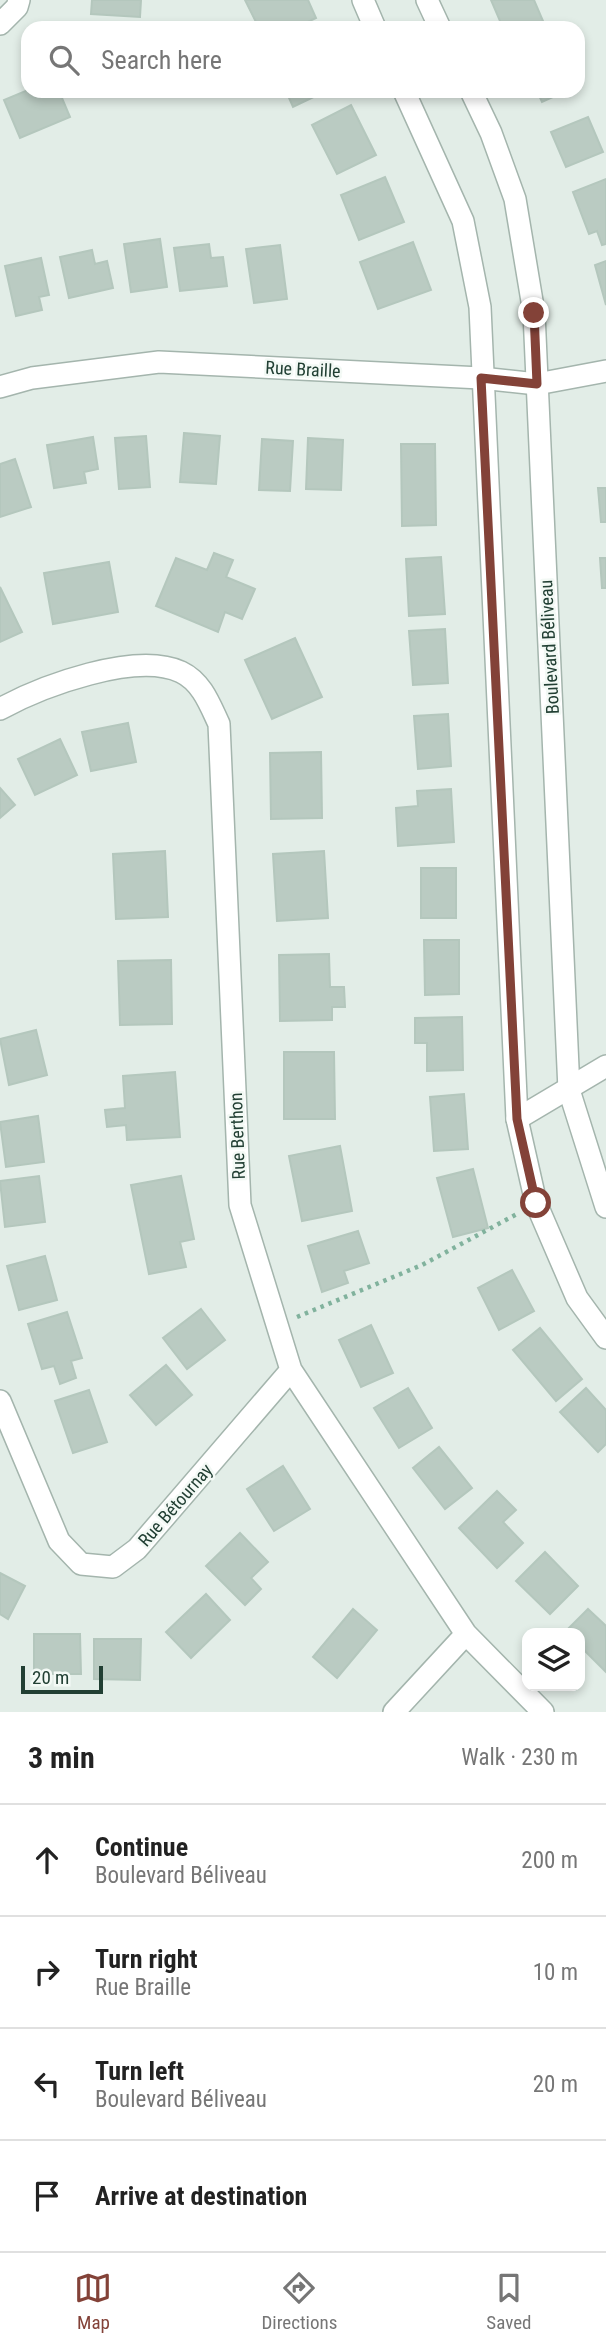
<!DOCTYPE html>
<html lang="en">
<head>
<meta charset="utf-8">
<style>
	body { margin:0; font-family:"Roboto Condensed",sans-serif; background:#f2f2f2; color:#222 }
	.controls { position:absolute; right:21px; bottom:21px; display:grid; overflow:hidden; border-radius:14px; box-shadow:0 4px 10px #0003 }
	.controls button { width:63px; height:63px; display:grid; place-items:center; padding:0; border:0; border-bottom:2px solid #e0e0e0; background:#fff; color:#222; font:35px sans-serif }
	.scale { position:absolute; left:21px; bottom:18px; width:82px; box-sizing:border-box; padding-left:7px; border:4px solid #213f33; border-top:0; font-size:19px; line-height:24px; white-space:nowrap; color:#213f33; -webkit-text-stroke:5px #f3f9f5; paint-order:stroke }
	.stop { position:absolute; width:21px; height:21px; margin:-16px; border:5px solid #834238; border-radius:50%; background:#fff }
	.stop.end { background:#834238; border-color:#fff; box-shadow:0 2px 7px #0008 }
	.list { margin:0; padding:0; list-style:none }
	h2 { display:flex; justify-content:space-between; align-items:center; height:91px; margin:0; padding:0 28px; font-size:30px }
	h2 small { font-size:23px; font-weight:400; color:#767676 }
	.list li { display:grid; grid-template-columns:46px 1fr auto; gap:21px; align-items:center; box-sizing:border-box; height:112px; padding:0 28px; border-top:2px solid #e0e0e0 }
	.list b { display:block; font-size:26px; white-space:nowrap }
	.list p { margin:0; font-size:23px; white-space:nowrap; color:#767676 }
	.list em { font-size:23px; font-style:normal; color:#767676 }
	.icon { flex:none; width:38px; height:38px; fill:none; stroke:currentColor; stroke-width:2; stroke-linecap:round; stroke-linejoin:round }
	.map { position:relative; flex:none; width:606px; height:1712px; overflow:hidden }
	.search { position:absolute; background:#fff; box-shadow:0 4px 10px #0003; left:21px; right:21px; top:21px; height:77px; display:flex; align-items:center; gap:18px; box-sizing:border-box; padding:0 24px; border-radius:21px; color:#767676; font-size:26px }
	.sheet { height:539px; background:#fff }
	nav { display:flex; justify-content:space-around; align-items:center; box-sizing:border-box; height:98px; border-top:2px solid #e0e0e0; background:#fff; font-size:19px; color:#767676 }
	nav a { display:grid; justify-items:center; gap:4px }
	nav .on { color:#834238 }
	.map>svg:first-child { display:block }
	.building { fill:#bacbc2; stroke:#b4c7bd; stroke-width:2 }
	.lines { fill:none; stroke-linecap:round; stroke-linejoin:round }
	.minor-casing { stroke:#a4b5ad; stroke-width:24 }
	.tertiary-casing { stroke:#a4b5ad; stroke-width:24 }
	.path { stroke:#81b29d; stroke-width:4.5; stroke-dasharray:3.5 5; stroke-linecap:butt }
	.minor { stroke:#fff; stroke-width:21 }
	.tertiary { stroke:#fff; stroke-width:21 }
	.route { stroke:#834238; stroke-width:9 }
	.labels { text-anchor:middle; dominant-baseline:central; stroke-width:5; stroke-linejoin:round; paint-order:stroke }
	.street-label { font-size:18px; fill:#213f33; stroke:#f3f9f5 }
</style>
</head>
<body>
<div class="map">
<svg width="606" height="1712" viewBox="0 0 606 1712">
	<rect width="100%" height="100%" fill="#e2ede7"/>
	<path class="building" d="M92 0H141L140 17 91 14Z
		M245 0H308L316 18 295 28H259Z
		M491 0H534L546 28H503Z
		M28 90 59 91 70 117 20 138 4 100Z
		M286 91H326L293 107Z
		M537 91H566L542 102Z
		M351 105 376 155 337 174 312 125Z
		M588 117 603 152 566 167 551 132Z
		M385 177 404 222 359 240 341 195Z
		M606 179V244L602 245 597 231 589 234 573 192Z
		M160 239 167 287 131 292 124 244Z
		M413 242 431 290 378 309 360 262Z
		M209 244 211 258 223 257 227 286 180 291 174 248Z
		M280 245 287 299 254 303 246 249Z
		M92 250 95 264 107 261 113 288 69 298 60 257Z
		M41 258 49 295 39 297 42 310 16 316 5 266Z
		M606 261V305L595 265Z
		M184 433 220 436 216 484 180 482Z
		M146 436 150 487 119 489 115 438Z
		M93 437 98 469 84 472 86 483 54 488 47 445Z
		M308 438 343 440 341 490 306 489Z
		M262 439 293 441 290 491 259 490Z
		M401 444H435L436 525 402 526Z
		M15 459 31 507 0 517V464Z
		M598 488H606V522H601Z
		M214 553 233 560 226 577 255 589 242 619 225 612 218 632 156 606 176 558 207 570Z
		M441 557 445 614 409 616 406 559Z
		M600 558H606V588H602Z
		M109 562 118 612 53 624 44 573Z
		M0 587 22 632 0 642Z
		M445 629 448 683 413 685 409 631Z
		M295 638 322 697 272 719 245 660Z
		M448 714 451 766 418 769 414 716Z
		M128 723 136 762 91 771 82 732Z
		M60 739 77 775 35 795 18 759Z
		M321 752 322 818 271 819 270 753Z
		M0 788 15 805 0 818Z
		M451 789 454 842 398 846 396 808 418 806 417 791Z
		M165 851 168 917 116 919 113 854Z
		M324 851 328 918 277 921 273 854Z
		M421 868H456V918H421Z
		M424 940H459V994L425 995Z
		M329 954 330 987H344L345 1007H332V1020L280 1021 279 955Z
		M171 960 172 1024 120 1025 118 961Z
		M462 1017 463 1070 427 1071V1043H415V1018Z
		M36 1030 47 1075 9 1085 0 1039Z
		M284 1052H334L335 1119H284Z
		M175 1072 180 1137 127 1140 126 1125 107 1127 105 1110 125 1108 123 1076Z
		M464 1094 468 1149 434 1151 430 1097Z
		M38 1116 44 1162 6 1167 0 1122Z
		M340 1146 352 1211 302 1221 289 1156Z
		M473 1169 488 1228 453 1237 437 1178Z
		M39 1176 45 1222 5 1227 0 1181Z
		M181 1176 194 1239 180 1242 186 1267 149 1274 131 1185Z
		M358 1231 369 1263 344 1271 348 1283 322 1292 308 1246Z
		M45 1256 57 1300 19 1310 7 1266Z
		M512 1270 534 1311 499 1330 478 1288Z
		M201 1309 225 1340 187 1369 163 1338Z
		M67 1312 82 1358 71 1361 76 1378 60 1384 54 1366 42 1369 28 1324Z
		M371 1325 393 1373 361 1387 339 1340Z
		M540 1328 582 1379 556 1401 513 1350Z
		M166 1365 192 1395 156 1425 130 1395Z
		M408 1388 432 1428 399 1448 374 1408Z
		M586 1388 606 1410V1444L598 1452 560 1412Z
		M89 1390 107 1442 73 1453 55 1401Z
		M439 1447 472 1488 445 1509 413 1468Z
		M283 1466 310 1509 274 1531 247 1489Z
		M497 1491 516 1510 503 1522 523 1543 497 1568 459 1528Z
		M240 1533 268 1562 251 1578 261 1589 245 1605 206 1566Z
		M545 1552 578 1586 550 1614 516 1581Z
		M0 1573 25 1586 8 1619 0 1614Z
		M206 1594 230 1620 191 1658 166 1632Z
		M353 1609 377 1630 337 1678 313 1657Z
		M588 1609 606 1626V1672L580 1646V1633L565 1632Z
		M34 1634H80L81 1674H34Z
		M94 1639H141L140 1680 94 1679Z"/>
	<g class="lines">
		<g class="minor-casing">
			<path id="minor" d="M0 24 17 7 19 0
				M0 387 32 378 159 362 481 378 537 384 606 371
				M0 709C42 686 136 651 181 672 202 682 210 705 219 724L240 1205 291 1370 466 1634 543 1712
				M517 1119 606 1066
				M0 1401 59 1541 81 1564 113 1567 137 1549 291 1370
				M394 1712 466 1634"/>
		</g>
		<g class="tertiary-casing">
			<path id="tertiary" d="M363 0 375 28
				M427 0 440 28
				M404 91 463 221 480 307 517 1119 536 1203 577 1298 606 1338
				M471 91 491 133 515 199 534 313 569 1090 606 1207"/>
		</g>
		<path class="path" d="M297 1317 422 1265 517 1214"/>
		<use href="#minor" class="minor"/>
		<use href="#tertiary" class="tertiary"/>
	</g>
	<g class="lines">
		<path class="route" d="M534 313 537 384 481 378 517 1119 536 1203"/>
	</g>
	<g class="labels">
		<g class="street-label">
			<text transform="translate(303 369) rotate(3)">Rue Braille</text>
			<text transform="translate(549 647) rotate(-93)">Boulevard Béliveau</text>
			<text transform="translate(237 1136) rotate(-92)">Rue Berthon</text>
			<text transform="translate(175 1505) rotate(-49)">Rue Bétournay</text>
		</g>
	</g>
</svg>
<div class="controls">
<button><svg class="icon" aria-label="layers" viewBox="0 0 24 24"><path d="M12 4l9 5-9 5-9-5zM3 14l9 5 9-5"/></svg></button>
</div>
<div class="scale">20 m</div>
<div class="stop" style="left:536px;top:1203px"></div>
<div class="stop end" style="left:534px;top:313px"></div>
<div class="search"><svg class="icon" aria-label="search" viewBox="0 0 24 24"><circle cx="10" cy="10" r="6"/><path d="M15 15l6 6"/></svg>Search here</div>
</div>
<section class="sheet">
<h2>3 min<small>Walk · 230 m</small></h2>
<ul class="list">
<li><svg class="icon" aria-label="ahead" viewBox="0 0 24 24"><path d="M12 20V5M6 11l6-6 6 6"/></svg><div><b>Continue</b><p>Boulevard Béliveau</p></div><em>200 m</em></li>
<li><svg class="icon" aria-label="right" viewBox="0 0 24 24"><path d="M7 20v-9h11M14 6l5 5-5 5"/></svg><div><b>Turn right</b><p>Rue Braille</p></div><em>10 m</em></li>
<li><svg class="icon" aria-label="left" viewBox="0 0 24 24"><path d="M17 20v-9H6M10 6l-5 5 5 5"/></svg><div><b>Turn left</b><p>Boulevard Béliveau</p></div><em>20 m</em></li>
<li><svg class="icon" aria-label="arrive" viewBox="0 0 24 24"><path d="M6 21V4h12l-3 4 3 4H6"/></svg><div><b>Arrive at destination</b></div></li>
</ul>
</section>
<nav>
<a class="on"><svg class="icon" aria-label="map" viewBox="0 0 24 24"><path d="M3 6l6-2 6 2 6-2v14l-6 2-6-2-6 2zM9 4v14M15 6v14"/></svg>Map</a>
<a><svg class="icon" aria-label="directions" viewBox="0 0 24 24"><path d="M12 3l9 9-9 9-9-9zM9 14v-3h6M13 9l2 2-2 2"/></svg>Directions</a>
<a><svg class="icon" aria-label="saved" viewBox="0 0 24 24"><path d="M7 4h10v16l-5-4-5 4z"/></svg>Saved</a>
</nav>
</body>
</html>
